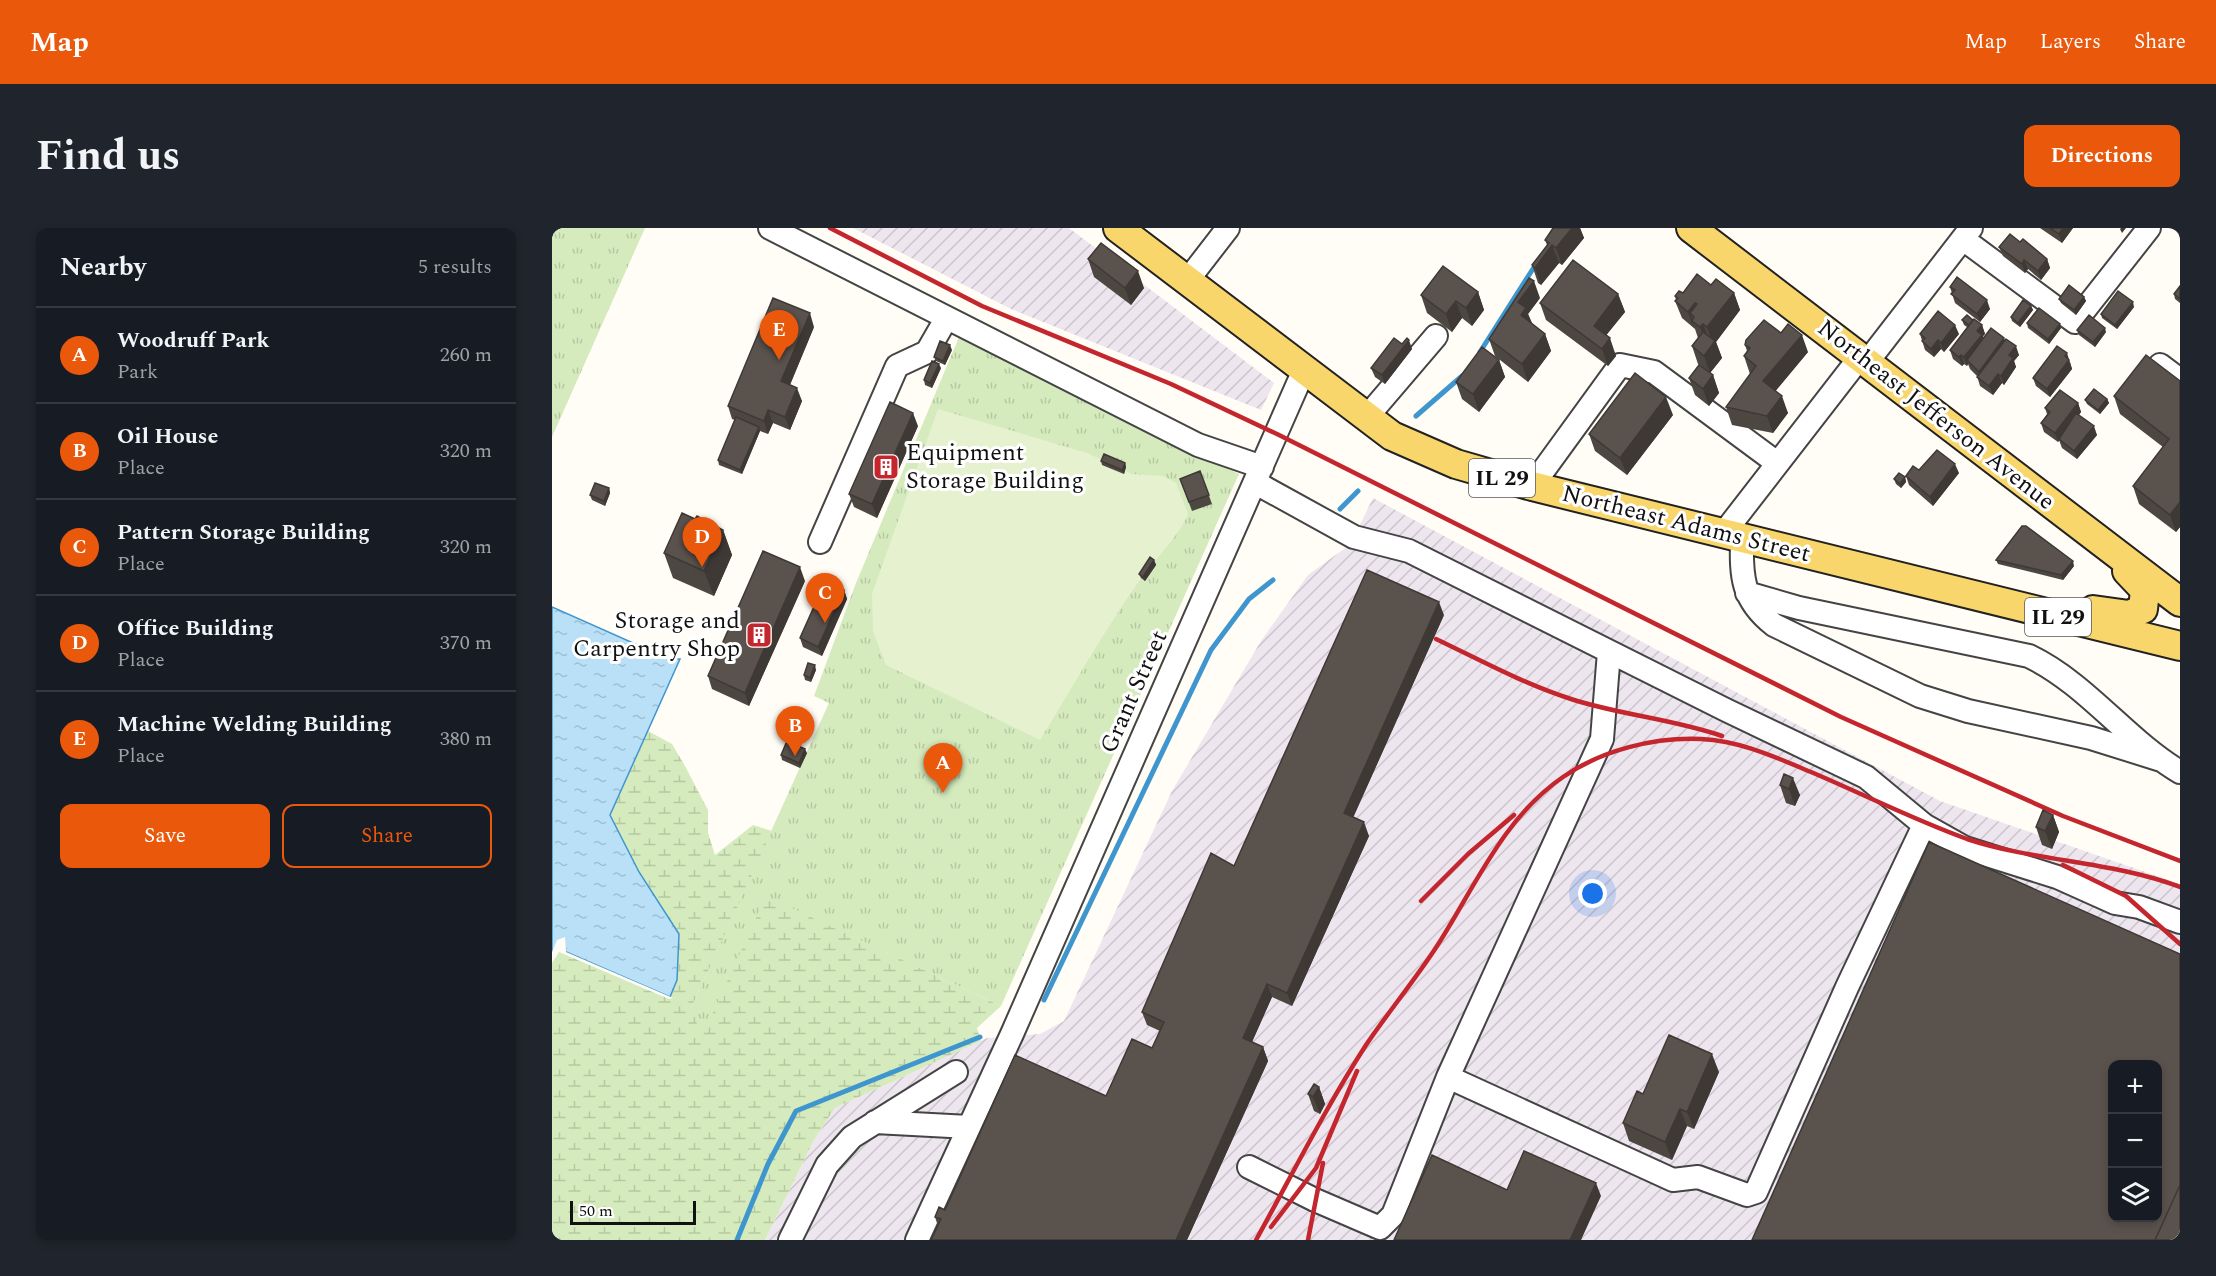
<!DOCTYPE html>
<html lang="en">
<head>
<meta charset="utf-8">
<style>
	body { margin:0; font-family:Spectral,serif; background:#20242c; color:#f1f3f6 }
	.controls { position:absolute; right:18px; bottom:18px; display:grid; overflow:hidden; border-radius:12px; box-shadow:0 3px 9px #0003 }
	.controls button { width:54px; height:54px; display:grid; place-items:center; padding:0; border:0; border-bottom:2px solid #363941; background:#171b24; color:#f1f3f6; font:30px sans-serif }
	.scale { position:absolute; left:18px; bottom:15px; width:126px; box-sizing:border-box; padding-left:6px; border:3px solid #111; border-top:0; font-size:16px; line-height:21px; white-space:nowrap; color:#111; -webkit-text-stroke:4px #fff; paint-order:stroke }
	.you { position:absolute; left:1041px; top:666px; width:21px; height:21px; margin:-15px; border:4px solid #fff; border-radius:50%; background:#1a73e8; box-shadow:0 0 0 9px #1a73e833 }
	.badge { display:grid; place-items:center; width:39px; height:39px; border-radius:50%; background:#ea580c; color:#fff; font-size:20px; font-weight:700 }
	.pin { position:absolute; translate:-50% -50px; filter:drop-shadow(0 2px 3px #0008) }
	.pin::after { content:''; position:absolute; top:32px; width:21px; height:18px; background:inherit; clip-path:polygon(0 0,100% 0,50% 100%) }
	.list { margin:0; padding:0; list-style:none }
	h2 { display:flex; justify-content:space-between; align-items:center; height:78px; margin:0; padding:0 24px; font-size:26px }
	h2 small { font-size:20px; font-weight:400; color:#9ea1a6 }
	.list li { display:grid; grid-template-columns:39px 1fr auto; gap:18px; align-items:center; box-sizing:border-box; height:96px; padding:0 24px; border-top:2px solid #363941 }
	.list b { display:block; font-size:22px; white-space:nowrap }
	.list p { margin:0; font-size:20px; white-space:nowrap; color:#9ea1a6 }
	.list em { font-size:20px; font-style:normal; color:#9ea1a6 }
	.actions { display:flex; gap:12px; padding:18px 24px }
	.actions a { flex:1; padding:14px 0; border:2px solid #ea580c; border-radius:12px; text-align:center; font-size:21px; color:#ea580c }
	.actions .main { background:#ea580c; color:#fff }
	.icon { flex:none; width:33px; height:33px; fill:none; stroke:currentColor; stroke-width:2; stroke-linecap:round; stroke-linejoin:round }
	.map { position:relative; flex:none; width:1628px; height:1012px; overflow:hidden; border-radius:12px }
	header { display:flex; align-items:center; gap:36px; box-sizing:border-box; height:84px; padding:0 30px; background:#ea580c; color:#fff }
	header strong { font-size:28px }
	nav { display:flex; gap:33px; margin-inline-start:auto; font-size:21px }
	.intro { display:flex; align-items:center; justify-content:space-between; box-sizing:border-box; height:144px; padding:0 36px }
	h1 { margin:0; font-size:42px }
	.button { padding:15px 27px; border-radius:12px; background:#ea580c; color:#fff; font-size:21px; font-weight:700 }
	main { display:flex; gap:36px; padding:0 36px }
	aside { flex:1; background:#171b24; border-radius:12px; box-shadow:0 3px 9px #0003 }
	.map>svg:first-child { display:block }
	.industrial { fill:url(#industrial-furrows); fill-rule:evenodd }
	.grass { fill:url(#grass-tufts) }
	.wetland { fill:url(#wetland-marsh) }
	.pitch { fill:#e6f2cf }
	.water { fill:url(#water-ripples); stroke:#3f96cf; stroke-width:1.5 }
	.pier { fill:#fffdf5 }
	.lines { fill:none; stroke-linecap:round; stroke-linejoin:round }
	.stream { stroke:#3f96cf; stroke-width:5 }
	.minor-casing { stroke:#444; stroke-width:26 }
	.major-casing { stroke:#222; stroke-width:32 }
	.minor { stroke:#fff; stroke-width:22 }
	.major { stroke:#f9d66b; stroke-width:28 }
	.rail { stroke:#c4262e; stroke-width:4.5 }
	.wall { fill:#4d4742 }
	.shaded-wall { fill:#3f3936 }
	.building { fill:#5a524d; stroke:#3f3936; stroke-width:1.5; fill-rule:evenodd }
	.labels { text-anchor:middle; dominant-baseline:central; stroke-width:6; stroke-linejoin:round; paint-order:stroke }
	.shield { fill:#fff; stroke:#585858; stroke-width:1.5 }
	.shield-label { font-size:22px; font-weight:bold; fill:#111 }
	.street-label { font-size:24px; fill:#111; stroke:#fff }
	.poi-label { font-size:24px; fill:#111; stroke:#fff; text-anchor:start }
</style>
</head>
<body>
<header>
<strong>Map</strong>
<nav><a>Map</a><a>Layers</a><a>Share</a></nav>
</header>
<div class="intro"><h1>Find us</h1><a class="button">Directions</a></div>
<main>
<aside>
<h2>Nearby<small>5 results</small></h2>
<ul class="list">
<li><span class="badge">A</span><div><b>Woodruff Park</b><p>Park</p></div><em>260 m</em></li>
<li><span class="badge">B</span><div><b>Oil House</b><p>Place</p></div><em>320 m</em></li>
<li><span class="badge">C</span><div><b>Pattern Storage Building</b><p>Place</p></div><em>320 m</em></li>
<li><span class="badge">D</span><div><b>Office Building</b><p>Place</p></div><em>370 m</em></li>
<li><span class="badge">E</span><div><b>Machine Welding Building</b><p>Place</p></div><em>380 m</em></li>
</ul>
<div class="actions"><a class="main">Save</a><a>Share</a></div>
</aside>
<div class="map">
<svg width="1628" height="1012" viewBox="0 0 1628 1012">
	<defs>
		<pattern id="industrial-furrows" width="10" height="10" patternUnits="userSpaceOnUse" patternTransform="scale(1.5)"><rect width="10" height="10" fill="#eee6ef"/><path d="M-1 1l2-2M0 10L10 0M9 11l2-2" fill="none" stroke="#cbc4cc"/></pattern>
		<pattern id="grass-tufts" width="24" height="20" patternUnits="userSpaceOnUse" patternTransform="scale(1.5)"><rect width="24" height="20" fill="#d5ebbd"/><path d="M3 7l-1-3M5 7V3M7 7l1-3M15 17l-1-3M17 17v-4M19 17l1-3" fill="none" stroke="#b6c8a1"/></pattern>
		<pattern id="wetland-marsh" width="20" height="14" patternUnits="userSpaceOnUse" patternTransform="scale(1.5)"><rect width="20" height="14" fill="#d5ebbd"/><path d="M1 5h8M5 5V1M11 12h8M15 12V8" fill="none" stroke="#b6c8a1"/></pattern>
		<pattern id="water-ripples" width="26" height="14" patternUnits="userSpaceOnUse" patternTransform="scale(1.5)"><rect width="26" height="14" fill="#b9e0f7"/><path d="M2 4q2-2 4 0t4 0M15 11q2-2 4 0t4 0" fill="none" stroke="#9ebfd3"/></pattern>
	</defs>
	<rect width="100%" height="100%" fill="#fffdf5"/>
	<path class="industrial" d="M301 0H517L722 155 709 182 459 81Z
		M821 270 1388 573 1628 656V1012H213L262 912 283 880 435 810 488 806 512 793 620 563 709 413 756 347 792 321 802 309ZM1560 836H1606V990H1560Z"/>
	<path class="grass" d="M0 0H93L0 209Z
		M407 109 687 246 449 778 273 696 0 1012V732L140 778 277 475 262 468 304 355Z"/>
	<path class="wetland" d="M96 503 120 516 133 538 156 582V605L163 627 201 597 220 603 140 778 149 811 214 668 449 778 425 800 429 813 283 880 262 912 213 1012H0V731L5 720 110 765 58 587Z"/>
	<path class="pitch" d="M386 181 535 225 580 246 611 248 624 255 636 286C625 312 601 332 585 356 550 406 520 460 488 512L334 437 321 403 320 366Z"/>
	<path class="water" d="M0 379 117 431H128L58 587 87 644 127 706 125 752 118 769 5 720 0 732Z"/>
	<path class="pier" d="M13 709 14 724 121 770 117 771 7 724 0 735V724L5 712Z"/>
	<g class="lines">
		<path class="stream" d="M928 124 984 36
			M864 188 910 148
			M788 281 806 263
			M492 772 659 422 697 371 721 352
			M185 1012 216 936 244 883 428 809"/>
		<g class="minor-casing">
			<path id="minor" d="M218 0 646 217 710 239
				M1411 11 1523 94 1597 0
				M635 53 676 0
				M1316 133 1419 0
				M1608 137 1628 152
				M814 190 884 108
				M704 255 802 309 857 323 1174 482 1314 549 1372 597 1413 620 1505 649 1563 675 1587 679 1628 694
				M980 258 1068 137 1102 144 1225 235
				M1171 306 1309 128
				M1190 311C1189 349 1190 372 1222 397L1368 468 1416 483 1539 510 1606 531
				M268 314 345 138 375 124 394 91
				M1195 365 1247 380 1477 428C1535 456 1574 512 1628 544
				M1057 424 1050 511 896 849 1121 952 1146 949 1195 967 1204 964 1296 757 1372 597
				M323 894 417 899
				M697 939 763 972 828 1000 841 987 896 849
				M238 1012 275 937 300 909 404 844
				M365 1012 460 806 752 142"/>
		</g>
		<g class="major-casing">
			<path id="major" d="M566 0 840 208 904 236 980 258 1628 418
				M1139 0 1628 374
				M1541 382 1577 387 1591 381 1593 362 1575 343"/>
		</g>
		<use href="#minor" class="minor"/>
		<use href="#major" class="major"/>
		<path class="rail" d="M278 0 430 78 619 156 725 206 1289 489 1511 588 1628 633
			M884 411C928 432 972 456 1019 471 1068 487 1121 491 1170 508
			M1511 637 1574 668 1628 716
			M869 673 916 626 962 587
			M719 999 764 940 805 843
			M704 1012C740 947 774 879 814 817 837 783 863 752 885 718 923 659 951 590 1011 549 1050 522 1102 509 1149 511 1189 513 1223 529 1259 544 1311 566 1362 592 1415 611 1485 634 1559 633 1628 659
			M756 1012 771 935"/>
	</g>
	<path class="wall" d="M1001 0H1028L1032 10 1010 37 1007 35 989 57 986 55 980 37 995 17 993 12Z
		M1488 0H1521L1510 15Z
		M1468 14 1495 31 1498 40 1489 52 1476 41 1473 45 1451 28 1447 19Z
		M536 31 592 60 579 77 542 49Z
		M1159 57 1182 65 1188 82 1164 114 1170 130 1158 145 1146 136 1140 118 1146 110 1143 101 1130 90 1123 73 1124 72 1123 68 1131 65Z
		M1628 58V75L1623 71 1622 66Z
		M1398 59 1438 81 1428 94 1403 75Z
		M926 64 932 82 920 98 910 90 900 104 875 85 869 67Z
		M1066 66 1073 84 1054 107 1064 128 1056 138 994 92 988 75Z
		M1532 69 1534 73 1524 87 1509 75 1507 71Z
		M988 70 976 86 980 96 993 106 999 123 976 154 943 128 937 111Z
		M1479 78 1481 82 1468 99 1460 93 1459 89Z
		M1582 79 1565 101 1550 90 1549 86Z
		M1410 92H1421L1430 97 1433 106 1431 108 1432 111 1453 112 1467 127 1462 133 1464 139 1452 157 1450 155 1441 167 1428 158 1425 148 1418 141 1416 136 1415 138 1412 136 1410 138 1401 131 1398 122 1415 99 1412 97Z
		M1475 95 1509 100 1497 116 1476 100Z
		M262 99 238 157 250 173 238 202 221 195 216 206 208 203 190 246 167 237 166 232 183 192 180 191 176 178Z
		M1525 102 1554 104 1543 119 1527 107Z
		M1368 106H1407L1392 124 1389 121 1382 129 1373 122Z
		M850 116 860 121 833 156 823 149 819 140Z
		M1193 117 1256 124 1223 163 1236 185 1221 205 1180 197 1174 179 1198 146 1192 128 1195 123Z
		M400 122 393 137 384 133 382 129Z
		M947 132 953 149 927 184 910 171 904 154Z
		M1518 134 1520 141 1498 169 1484 158 1481 150Z
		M389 140 380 160 373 157 372 152Z
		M1161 147 1167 165 1157 178 1143 167 1137 150Z
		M1628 153V299L1624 304 1587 276 1581 258 1611 219 1568 186 1562 168Z
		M1555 171 1557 175 1548 186 1535 176 1533 172Z
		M1526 175 1529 184 1527 187 1545 207 1525 231 1510 220 1507 212 1506 214 1492 204 1489 195 1495 186 1493 180Z
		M1121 187 1075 247 1043 223 1037 206Z
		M366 198 325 290 302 279 297 266Z
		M549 233 573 235 574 239 572 246 550 237Z
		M1367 242 1407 245 1381 278 1357 257 1354 248Z
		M648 243 660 276 640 283 628 251Z
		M1353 249 1354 254 1349 260 1344 256 1342 251Z
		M57 260 58 265 53 278 40 272 38 267Z
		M171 302 180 327 162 368 121 350 112 325Z
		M602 332 604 337 593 353 589 350 587 346Z
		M1444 332 1522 338 1511 352 1446 336Z
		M253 353 197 478 160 461 156 448Z
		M292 362 295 371 270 428 251 419 248 410Z
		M892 387 801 589 817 608 740 778 720 769 700 814 711 819 716 833 635 1012H379L386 998 383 989 554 868 600 820 608 803 595 797 590 784 682 638Z
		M264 442 259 454 253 452 252 447Z
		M255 525 248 540 230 532 229 527Z
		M1232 546 1248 567 1243 578 1234 575 1228 557Z
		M1501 587 1507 604 1500 621 1490 617 1484 599Z
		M1167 844 1142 901 1135 898 1120 932 1077 913 1071 895 1091 866Z
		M767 859 773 876 768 886 762 883 756 866Z"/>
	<path class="shaded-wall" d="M1020 0H1028L1032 10 1010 37 1004 20Z
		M1511 0H1521L1510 15 1507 6Z
		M1569 0H1574L1570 5 1568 1Z
		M1000 17 1007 35 989 57 983 40Z
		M1495 31 1498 40 1489 52 1486 43Z
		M1472 32 1476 41 1473 45 1470 36Z
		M586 43 592 60 579 77 573 60Z
		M982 53 988 70 976 86 981 97 969 87 966 74Z
		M926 64 932 82 920 98 914 80Z
		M1182 65 1188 82 1164 114 1170 130 1158 145 1152 128 1161 116 1155 99Z
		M1066 66 1073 84 1048 115 1042 98Z
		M1532 69 1534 73 1524 87 1522 82Z
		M1435 72 1438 81 1428 94 1425 86Z
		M904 73 910 90 900 104 894 86Z
		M1581 74 1582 79 1565 101 1563 97Z
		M1143 75 1150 92 1142 89 1138 85 1141 94 1140 93 1142 101 1136 84Z
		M1479 78 1481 82 1468 99 1466 95Z
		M258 85 262 99 234 166 229 153Z
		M1151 96 1157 113 1155 117 1148 99Z
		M1508 96 1509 100 1497 116 1496 111Z
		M1403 97 1407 106 1392 124 1389 115Z
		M1430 97 1433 106 1431 108 1433 116 1415 132 1416 136 1415 138 1412 129 1425 103Z
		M1553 100 1554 104 1543 119 1541 114Z
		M993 106 999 123 976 154 970 136Z
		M1250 107 1256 124 1217 171 1211 153Z
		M1058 110 1064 128 1056 138 1050 121Z
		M1452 110 1456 119 1430 153 1427 144Z
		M857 112 860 121 833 156 830 147Z
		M1386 112 1389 121 1382 129 1379 121Z
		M398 117 400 122 393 137 391 133Z
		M1464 118 1467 127 1462 133 1464 139 1452 157 1449 148 1457 127Z
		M1515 125 1520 141 1498 169 1495 161Z
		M1409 127 1412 136 1410 138 1407 129Z
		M947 132 953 149 927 184 921 166Z
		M387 136 389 140 380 160 378 155Z
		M1446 146 1450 155 1441 167 1437 158Z
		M1161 147 1167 165 1157 178 1151 161Z
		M245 160 250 173 238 202 233 189Z
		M1230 168 1236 185 1221 205 1215 188Z
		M1114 169 1121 187 1075 247 1068 230Z
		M1555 171 1557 175 1548 186 1546 182Z
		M1526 175 1529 184 1506 214 1503 205Z
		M216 182 221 195 216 206 212 193Z
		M361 185 366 198 325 290 320 276Z
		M1542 198 1545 207 1525 231 1522 223Z
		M207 199 208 203 190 246 188 242Z
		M573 235 574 239 572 246 570 242Z
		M1403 236 1407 245 1381 278 1378 269Z
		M1353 249 1354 254 1349 260 1348 256Z
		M57 260 58 265 53 278 52 273Z
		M1628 274V299L1624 304 1618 287Z
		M171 302 180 327 162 368 152 343Z
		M602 332 604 337 593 353 591 349Z
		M1521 333 1522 338 1511 352 1509 347Z
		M248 339 253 353 197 478 193 465Z
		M292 362 295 371 270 428 266 419Z
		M887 374 892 387 797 599 792 585Z
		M263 437 264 442 259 454 258 450Z
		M253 521 255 525 248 540 247 535Z
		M1241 550 1248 567 1243 578 1237 561Z
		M1501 587 1507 604 1500 621 1493 603Z
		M812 594 817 608 740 778 735 765Z
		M715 756 720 769 696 823 691 810Z
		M711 819 716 833 635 1012H624Z
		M1160 826 1167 844 1142 901 1135 884Z
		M767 859 773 876 768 886 761 869Z
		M1128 881 1135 898 1120 932 1113 914Z
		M1044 955 1049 968 1029 1012H1018Z"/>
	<path class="building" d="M1001 0H1020L1004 20 1000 17 983 40 980 37 997 15 993 12Z
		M1498 0H1511L1507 6Z
		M1458 6 1468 14 1471 11 1495 31 1486 43 1472 32 1470 36 1447 19Z
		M549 15 586 43 573 60 536 31Z
		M1021 32 1066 66 1042 98 1058 110 1050 121 988 75Z
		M891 38 926 64 914 80 904 73 894 86 869 67Z
		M1145 46 1159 57 1164 51 1182 65 1155 99 1151 96 1148 99 1140 93 1142 89 1138 85 1145 76 1143 75 1136 84 1123 73 1126 70 1123 68 1127 63 1131 65Z
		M1405 49 1435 72 1425 86 1399 66 1403 62 1398 59Z
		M977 50 982 53 966 74 974 80 969 87 993 106 970 136 937 111Z
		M1517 57 1532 69 1522 82 1507 71Z
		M1628 58V71L1622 66Z
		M1566 63 1581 74 1563 97 1549 86Z
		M221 70 258 85 229 153 245 160 233 189 216 182 212 193 176 178Z
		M1471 72 1479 78 1466 95 1459 89Z
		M1487 80 1508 96 1496 111 1475 95Z
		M1386 83 1403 97 1389 115 1386 112 1379 121 1370 113 1373 110 1368 106Z
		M1415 87 1421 92 1417 97 1410 92Z
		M1537 87 1553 100 1541 114 1525 102Z
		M1422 91 1430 97 1425 103 1430 107 1412 129 1409 127 1407 129 1398 122Z
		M1212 92 1229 105 1236 96 1250 107 1211 153 1230 168 1215 188 1174 179 1204 138 1192 128 1198 120 1193 117 1194 112Z
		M1439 100 1452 110 1427 144 1415 132Z
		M1151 104 1163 113 1152 128 1140 118Z
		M842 110 850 116 855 110 857 112 830 147 819 140Z
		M1454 111 1464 118 1457 127 1461 130 1449 148 1446 146 1437 158 1425 149Z
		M388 113 398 117 391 133 382 129Z
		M1505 118 1515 125 1513 128 1517 132 1495 161 1481 150Z
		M930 119 947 132 921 166 904 154Z
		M1594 127 1628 153V274L1618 287 1581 258 1617 211 1562 168Z
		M380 133 387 136 378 155 372 152Z
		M1147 137 1161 147 1151 161 1137 150Z
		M1083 145 1114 169 1068 230 1037 206Z
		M1542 161 1555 171 1546 182 1533 172Z
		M1508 162 1526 175 1503 205 1489 195 1498 184 1493 180Z
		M338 174 361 185 320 276 297 266Z
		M1524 185 1542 198 1522 223 1507 211Z
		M184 189 207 199 188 242 166 232Z
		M1385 222 1403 236 1378 269 1354 248 1361 238 1367 242Z
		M552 226 573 235 570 242 549 233Z
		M648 243 657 267 637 274 628 251Z
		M1347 245 1353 249 1348 256 1342 251Z
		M43 255 57 260 52 273 38 267Z
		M130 285 143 291 145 288 171 302 152 343 112 325Z
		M1470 298H1474L1521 333 1509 347 1444 332Z
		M211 323 248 339 193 465 156 448Z
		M598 329 602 332 591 349 587 346Z
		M815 342 887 374 792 585 812 594 735 765 715 756 691 810 711 819 624 1012H379L389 991 383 989 387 979 393 982 463 827 554 868 580 811 600 820 612 794 590 784 659 625 682 638Z
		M273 354 292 362 266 419 248 410Z
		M256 435 263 437 258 450 252 447Z
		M235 513 253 521 247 535 229 527Z
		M1232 546 1241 550 1237 561 1228 557Z
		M1491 582 1501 587 1493 603 1484 599Z
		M1377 614 1628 726V957L1603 1012H1200ZM1560 837H1605V990H1560Z
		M1117 807 1160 826 1135 884 1128 881 1113 914 1071 895 1085 863 1091 866Z
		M762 856 767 859 761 869 756 866Z
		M972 923 1044 955 1018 1012H842L880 927 955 962Z
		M1628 957V1012H1603Z"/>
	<defs>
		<g id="building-square" transform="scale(1.35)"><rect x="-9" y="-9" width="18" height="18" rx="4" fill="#c4262e" stroke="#fff"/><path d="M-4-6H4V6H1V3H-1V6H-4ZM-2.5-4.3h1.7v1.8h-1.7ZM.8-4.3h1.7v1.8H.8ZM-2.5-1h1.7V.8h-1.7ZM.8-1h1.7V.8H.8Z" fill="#fff"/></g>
	</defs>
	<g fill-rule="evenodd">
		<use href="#building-square" x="334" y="239"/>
		<use href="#building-square" x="207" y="407"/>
	</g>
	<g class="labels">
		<g class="shield">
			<rect x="917" y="231" width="66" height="38" rx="4.5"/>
			<rect x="1473" y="370" width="66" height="38" rx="4.5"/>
		</g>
		<g class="shield-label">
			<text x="950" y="250">IL 29</text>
			<text x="1506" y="389">IL 29</text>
		</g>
		<g class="street-label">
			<text transform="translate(1384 187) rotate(38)">Northeast Jefferson Avenue</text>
			<text transform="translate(1134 296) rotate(14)">Northeast Adams Street</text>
			<text transform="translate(582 464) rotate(-66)">Grant Street</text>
		</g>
		<g class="poi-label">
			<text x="354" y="225">Equipment<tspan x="354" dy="28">Storage Building</tspan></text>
			<text x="188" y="393" text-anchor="end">Storage and<tspan x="188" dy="28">Carpentry Shop</tspan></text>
		</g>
	</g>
</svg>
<div class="controls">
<button>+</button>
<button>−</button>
<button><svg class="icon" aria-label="layers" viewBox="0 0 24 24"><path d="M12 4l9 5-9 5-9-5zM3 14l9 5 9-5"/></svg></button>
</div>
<div class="scale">50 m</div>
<div class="you"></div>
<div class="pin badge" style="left:391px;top:565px">A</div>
<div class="pin badge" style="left:243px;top:528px">B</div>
<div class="pin badge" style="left:273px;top:395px">C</div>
<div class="pin badge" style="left:150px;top:339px">D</div>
<div class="pin badge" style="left:227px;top:132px">E</div>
</div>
</main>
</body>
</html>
